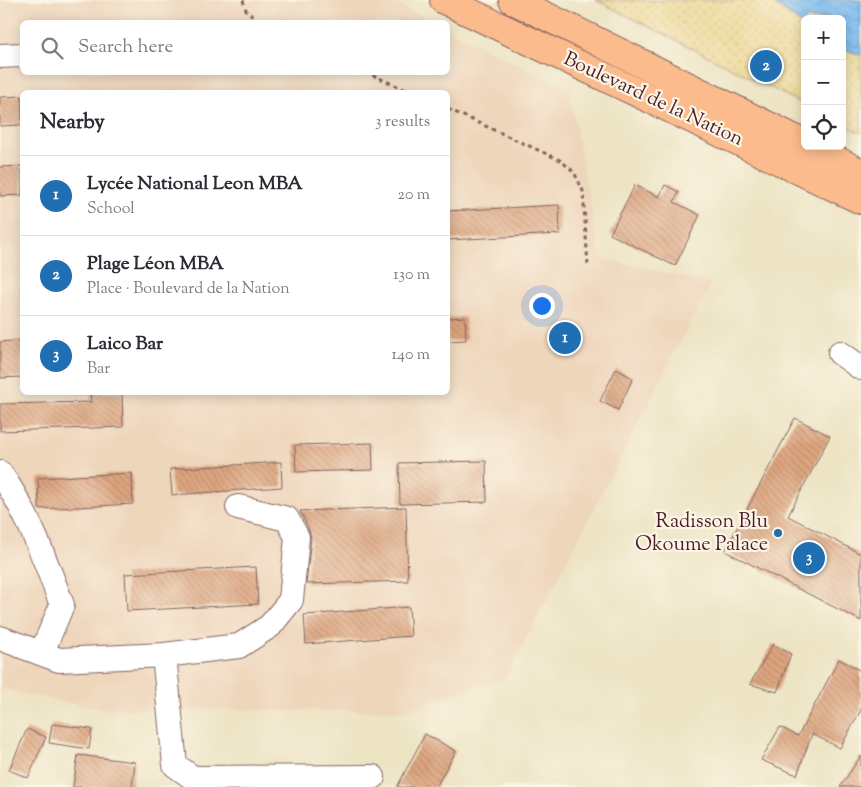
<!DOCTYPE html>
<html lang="en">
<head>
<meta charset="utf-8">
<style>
	body { margin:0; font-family:"Sorts Mill Goudy",serif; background:#f2f2f3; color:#2b2b33 }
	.controls { position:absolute; right:15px; top:15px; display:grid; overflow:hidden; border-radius:8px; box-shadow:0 2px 12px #0003 }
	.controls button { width:45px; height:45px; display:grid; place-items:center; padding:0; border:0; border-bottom:1px solid #e1e1e2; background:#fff; color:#2b2b33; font:25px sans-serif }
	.you { position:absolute; left:541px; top:305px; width:18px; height:18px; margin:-12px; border:4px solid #fff; border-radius:50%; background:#1a73e8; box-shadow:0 0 0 8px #1a73e833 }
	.badge { display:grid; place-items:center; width:32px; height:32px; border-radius:50%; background:#1f6fb2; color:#fff; font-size:16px; font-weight:700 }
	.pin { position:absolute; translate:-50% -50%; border:2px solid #fff; box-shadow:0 1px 5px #0006 }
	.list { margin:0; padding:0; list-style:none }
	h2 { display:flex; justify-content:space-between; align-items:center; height:65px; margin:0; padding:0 20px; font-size:21px }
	h2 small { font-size:16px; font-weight:400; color:#7c7c81 }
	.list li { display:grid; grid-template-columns:32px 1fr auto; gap:15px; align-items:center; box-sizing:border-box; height:80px; padding:0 20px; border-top:1px solid #e1e1e2 }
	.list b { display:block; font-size:19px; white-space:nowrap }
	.list p { margin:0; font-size:16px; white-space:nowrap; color:#7c7c81 }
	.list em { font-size:16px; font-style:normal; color:#7c7c81 }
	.icon { flex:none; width:28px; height:28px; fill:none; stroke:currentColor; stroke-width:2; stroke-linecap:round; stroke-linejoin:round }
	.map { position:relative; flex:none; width:861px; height:787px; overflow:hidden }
	.search { position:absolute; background:#fff; box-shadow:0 2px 12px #0003; left:20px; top:20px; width:430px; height:55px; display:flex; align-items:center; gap:12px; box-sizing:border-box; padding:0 18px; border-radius:8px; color:#7c7c81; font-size:19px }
	.panel { position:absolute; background:#fff; box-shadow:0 2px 12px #0003; left:20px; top:90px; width:430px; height:305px; border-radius:8px }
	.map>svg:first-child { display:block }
	.built { fill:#eed6bb; fill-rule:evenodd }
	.sand { fill:url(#sand-dots); stroke:#9c7c64 }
	.water { fill:url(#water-waves); stroke:#626d8e }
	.building { fill:url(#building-back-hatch) }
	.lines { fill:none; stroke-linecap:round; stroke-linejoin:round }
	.minor-casing { stroke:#836461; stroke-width:26 }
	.major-casing { stroke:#836461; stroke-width:30 }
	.path { stroke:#836461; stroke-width:3; stroke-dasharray:4 4; stroke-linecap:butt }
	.minor { stroke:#fff; stroke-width:24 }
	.major { stroke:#fbbb8d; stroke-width:28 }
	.poi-dot { fill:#1f6fb2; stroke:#fcf5e5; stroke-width:2 }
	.labels { text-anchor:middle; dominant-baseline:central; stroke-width:4.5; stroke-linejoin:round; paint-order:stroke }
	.street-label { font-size:20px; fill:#4a1f2b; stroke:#fcf5e5 }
	.poi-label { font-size:20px; fill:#4a1f2b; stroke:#fcf5e5; text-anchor:end }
</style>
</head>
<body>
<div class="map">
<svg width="861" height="787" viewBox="0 0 861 787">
	<defs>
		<pattern id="sand-dots" width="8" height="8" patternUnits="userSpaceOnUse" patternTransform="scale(1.25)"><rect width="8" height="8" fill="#eeda9e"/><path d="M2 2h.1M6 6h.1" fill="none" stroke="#cebb88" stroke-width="1.8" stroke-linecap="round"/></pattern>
		<pattern id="water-waves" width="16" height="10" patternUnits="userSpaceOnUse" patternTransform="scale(1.25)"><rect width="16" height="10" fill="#7bbbf0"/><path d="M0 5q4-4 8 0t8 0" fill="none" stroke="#6ca0ce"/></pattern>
		<pattern id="building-back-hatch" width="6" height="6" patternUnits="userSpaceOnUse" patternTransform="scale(1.25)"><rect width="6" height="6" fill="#dea680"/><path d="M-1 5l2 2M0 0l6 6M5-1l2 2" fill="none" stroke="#b68769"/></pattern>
	</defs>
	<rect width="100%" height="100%" fill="#fcf5e5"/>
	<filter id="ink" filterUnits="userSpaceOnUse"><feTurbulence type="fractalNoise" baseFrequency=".02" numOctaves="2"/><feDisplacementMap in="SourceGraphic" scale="10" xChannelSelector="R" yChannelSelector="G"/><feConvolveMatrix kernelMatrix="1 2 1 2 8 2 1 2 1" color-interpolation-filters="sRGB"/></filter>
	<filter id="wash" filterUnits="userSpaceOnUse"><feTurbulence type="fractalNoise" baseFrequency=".0096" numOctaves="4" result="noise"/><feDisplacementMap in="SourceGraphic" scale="20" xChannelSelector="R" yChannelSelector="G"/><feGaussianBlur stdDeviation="1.12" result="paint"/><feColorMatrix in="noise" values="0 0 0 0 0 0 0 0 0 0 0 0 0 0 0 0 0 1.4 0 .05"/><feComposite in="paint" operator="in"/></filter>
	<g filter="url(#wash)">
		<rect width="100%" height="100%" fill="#ede4c4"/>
		<path class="built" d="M0 0H387L433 22H22V72H448V30L569 89 600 258 711 283 506 678 403 711 101 709 0 689ZM22 92H448V392H22Z"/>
		<path class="sand" d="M596 0H770L805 27V105Z
			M842 48 861 55V133L842 124Z"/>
		<path class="water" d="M770 0H861V55L842 48V19H805V27Z"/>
		<g id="blocks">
			<path class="building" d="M22 96V125L0 126V97Z
				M22 166V195L0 196V167Z
				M635 185 659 197 665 185 679 192 674 202 700 215 675 266 610 234Z
				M559 205 560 234 448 240V211Z
				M465 317 466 340 448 341V318Z
				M22 340V377L0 378V342Z
				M616 369 633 378 618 410 600 401Z
				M90 392H122L123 427 0 431V404L91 402Z
				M795 418 830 436 788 516 861 554V621L725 551Z
				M372 443 373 470 296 472 295 445Z
				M486 461 487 502 400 504 399 463Z
				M281 462 282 487 172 495 170 469Z
				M132 473 133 504 39 509 38 478Z
				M406 507 408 581 306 584 311 538 309 530 300 511Z
				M256 567 258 604 127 611 125 574Z
				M409 607 411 636 306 644 304 615Z
				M773 644 791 654 777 692 750 684Z
				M839 659 861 671V710L840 748 812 734 797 775 761 760 780 727 798 736Z
				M52 724 92 729 89 749 49 743Z
				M27 729 46 737 28 778 9 770Z
				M425 734 456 751 436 787H397Z
				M78 755 135 762 132 787H73Z
				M861 756V787H840Z"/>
		</g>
	</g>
	<g filter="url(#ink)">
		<use href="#blocks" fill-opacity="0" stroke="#836461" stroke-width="1"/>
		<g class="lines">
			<g class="minor-casing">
				<path id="minor" d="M0 56 22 55
					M840 353 861 368
					M0 473C27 510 46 562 62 605L42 652
					M0 638 59 660 164 655 239 646 270 626 291 600 297 537 287 519 238 507
					M164 655 175 765 193 778 373 777"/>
			</g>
			<g class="major-casing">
				<path id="major" d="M444 0 861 200
					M513 0 805 144
					M809 146 861 173"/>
			</g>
			<path class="path" d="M243 0 246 10 258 22
				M365 72 411 92
				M448 109 560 160 574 172 583 191 588 266"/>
			<use href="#minor" class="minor"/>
			<use href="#major" class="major"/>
		</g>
	</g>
	<circle class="poi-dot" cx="778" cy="533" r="5"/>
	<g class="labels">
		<g class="street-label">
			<text transform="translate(653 100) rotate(25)">Boulevard de la Nation</text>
		</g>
		<g class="poi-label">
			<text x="768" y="522">Radisson Blu<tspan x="768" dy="23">Okoume Palace</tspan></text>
		</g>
	</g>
</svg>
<div class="controls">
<button>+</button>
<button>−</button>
<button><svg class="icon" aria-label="locate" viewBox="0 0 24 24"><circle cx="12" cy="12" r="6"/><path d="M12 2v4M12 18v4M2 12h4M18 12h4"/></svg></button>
</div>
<div class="you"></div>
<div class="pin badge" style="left:565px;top:338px">1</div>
<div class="pin badge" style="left:766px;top:66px">2</div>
<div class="pin badge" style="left:809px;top:558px">3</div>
<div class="search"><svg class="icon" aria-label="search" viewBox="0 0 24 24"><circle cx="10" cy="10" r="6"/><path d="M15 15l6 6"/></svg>Search here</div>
<section class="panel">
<h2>Nearby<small>3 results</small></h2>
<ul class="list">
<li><span class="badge">1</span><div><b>Lycée National Leon MBA</b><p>School</p></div><em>20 m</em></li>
<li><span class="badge">2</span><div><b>Plage Léon MBA</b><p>Place · Boulevard de la Nation</p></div><em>130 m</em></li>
<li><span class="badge">3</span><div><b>Laico Bar</b><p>Bar</p></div><em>140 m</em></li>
</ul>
</section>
</div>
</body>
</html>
